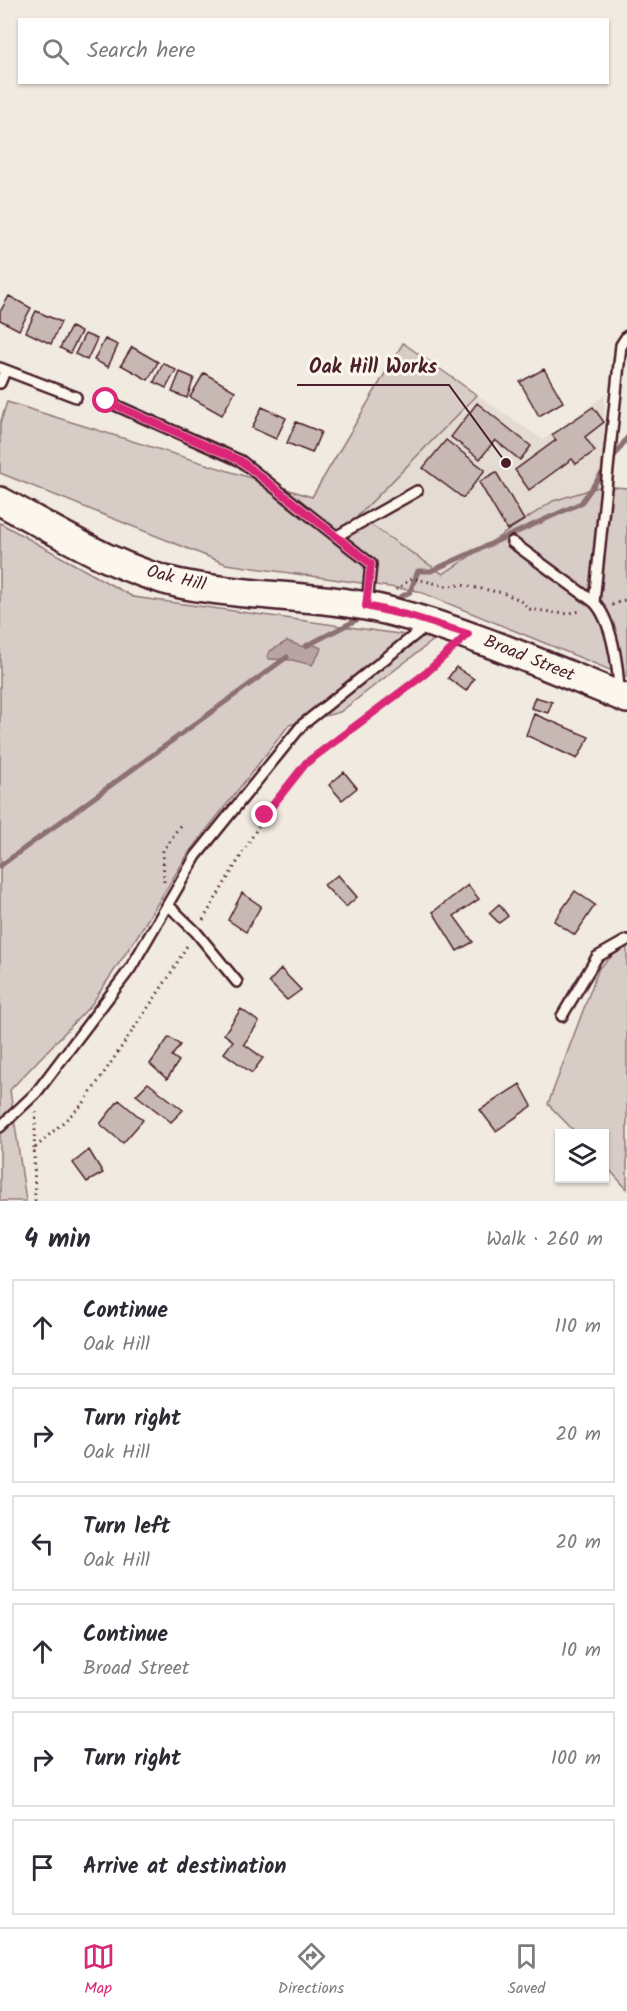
<!DOCTYPE html>
<html lang="en">
<head>
<meta charset="utf-8">
<style>
	body { margin:0; font-family:Kalam,sans-serif; background:#f2f2f3; color:#2b2b33 }
	.controls { position:absolute; right:18px; bottom:18px; display:grid; overflow:hidden; border-radius:0px; box-shadow:0 2px 4px #0004 }
	.controls button { width:54px; height:54px; display:grid; place-items:center; padding:0; border:0; border-bottom:2px solid #e1e1e2; background:#fff; color:#2b2b33; font:30px sans-serif }
	.stop { position:absolute; width:18px; height:18px; margin:-14px; border:4px solid #db2777; border-radius:50%; background:#fff }
	.stop.end { background:#db2777; border-color:#fff; box-shadow:0 2px 6px #0008 }
	.list { margin:0; padding:0; list-style:none }
	h2 { display:flex; justify-content:space-between; align-items:center; height:78px; margin:0; padding:0 24px; font-size:26px }
	h2 small { font-size:20px; font-weight:400; color:#7c7c81 }
	.list li { display:grid; grid-template-columns:39px 1fr auto; gap:18px; align-items:center; box-sizing:border-box; height:96px; margin:0 12px 12px; padding:0 12px; border:2px solid #e1e1e2; border-radius:0px }
	.list b { display:block; font-size:22px; white-space:nowrap }
	.list p { margin:0; font-size:20px; white-space:nowrap; color:#7c7c81 }
	.list em { font-size:20px; font-style:normal; color:#7c7c81 }
	.icon { flex:none; width:33px; height:33px; fill:none; stroke:currentColor; stroke-width:2; stroke-linecap:round; stroke-linejoin:round }
	.map { position:relative; flex:none; width:627px; height:1201px; overflow:hidden }
	.search { position:absolute; background:#fff; box-shadow:0 2px 4px #0004; left:18px; right:18px; top:18px; height:66px; display:flex; align-items:center; gap:15px; box-sizing:border-box; padding:0 21px; border-radius:0px; color:#7c7c81; font-size:22px }
	.sheet { height:726px; background:#fff }
	nav { display:flex; justify-content:space-around; align-items:center; box-sizing:border-box; height:84px; border-top:2px solid #e1e1e2; background:#fff; font-size:16px; color:#7c7c81 }
	nav a { display:grid; justify-items:center; gap:3px }
	nav .on { color:#db2777 }
	.map>svg:first-child { display:block }
	.built { fill:#e4dbd2 }
	.green { fill:#d8ccc6; stroke:#917678; stroke-width:1.5 }
	.water { fill:#b8a4a2; stroke:#8c6f72; stroke-width:1.5 }
	.lines { fill:none; stroke-linecap:round; stroke-linejoin:round }
	.stream { stroke:#8c6f72; stroke-width:5 }
	.building { fill:#c8b8b3; stroke:#4a1f2b; stroke-width:1.5 }
	.lane-casing { stroke:#4a1f2b; stroke-width:14 }
	.secondary-casing { stroke:#4a1f2b; stroke-width:32 }
	.path { stroke:#4a1f2b; stroke-width:3; stroke-dasharray:1.5 4.5; stroke-linecap:butt }
	.lane { stroke:#fbf7ec; stroke-width:9 }
	.secondary { stroke:#fbf7ec; stroke-width:27 }
	.route { stroke:#db2777; stroke-width:8 }
	.labels { text-anchor:middle; dominant-baseline:central; stroke-width:6; stroke-linejoin:round; paint-order:stroke }
	.street-label { font-size:18px; fill:#4a1f2b; stroke:#fbf7ec }
	.leader { fill:none; stroke:#4a1f2b; stroke-width:2 }
	.callout-dot { fill:#4a1f2b; stroke:#fbf7ec; stroke-width:2 }
	.callout-label { font-size:20px; text-anchor:middle; font-weight:bold; fill:#4a1f2b; stroke:#fbf7ec; stroke-width:6; stroke-linejoin:round; paint-order:stroke }
</style>
</head>
<body>
<div class="map">
<svg width="627" height="1201" viewBox="0 0 627 1201">
	<rect width="100%" height="100%" fill="#f0eae0"/>
	<filter id="ink" filterUnits="userSpaceOnUse"><feTurbulence type="fractalNoise" baseFrequency=".0167" numOctaves="2"/><feDisplacementMap in="SourceGraphic" scale="12" xChannelSelector="R" yChannelSelector="G"/><feConvolveMatrix kernelMatrix="1 2 1 2 8 2 1 2 1" color-interpolation-filters="sRGB"/></filter>
	<g filter="url(#ink)">
		<path class="built" d="M477 395 543 440 605 395 602 486 553 501 443 574 357 515Z"/>
		<path class="green" d="M403 343 477 395 358 516 443 574 553 501 602 486 627 488V677L418 591 226 564 0 473V424L7 402 312 497Z
			M0 523 133 597 435 639 340 712 289 725 190 851 138 935 91 1005 10 1090 26 1201H0Z
			M627 943V1189L605 1165 604 1134 576 1133 548 1104 599 968Z"/>
		<path class="water" d="M287 641 303 647 310 643 321 648 319 654 312 665 292 660 269 659 267 656 270 651Z"/>
		<g class="lines">
			<path class="stream" d="M391 602 410 592 418 571H431L581 503 627 438
				M306 646 364 616
				M0 866 287 657"/>
		</g>
		<path class="building" d="M9 296 31 308 19 330 0 320V312Z
			M36 311 61 322 51 344 26 332Z
			M71 327 81 332 70 353 60 348Z
			M85 334 97 339 87 360 75 354Z
			M105 339 118 345 108 367 94 360Z
			M132 347 158 362 148 380 121 365Z
			M163 363 176 370 166 388 154 382Z
			M544 369 563 402 539 416 520 382Z
			M180 372 194 378 187 398 172 392Z
			M204 373 235 391 222 415 190 397Z
			M477 403 531 446 520 460 495 440 480 459 451 437Z
			M262 407 286 418 276 439 252 428Z
			M593 407 604 422 585 437 595 451 576 464 572 459 529 490 515 470 556 440 552 435Z
			M296 422 321 432 312 453 287 443Z
			M446 440 485 470 463 498 423 468Z
			M496 472 524 520 507 530 479 482Z
			M456 667 474 679 466 691 448 678Z
			M535 697 552 702 548 713 531 708Z
			M534 714 589 737 577 759 526 735Z
			M344 772 357 788 342 800 329 785Z
			M338 875 357 897 346 907 324 885Z
			M468 885 479 899 454 916 473 942 457 951 433 912Z
			M575 891 595 905 575 935 554 921Z
			M242 893 261 906 246 932 228 920Z
			M499 904 508 916 499 923 489 913Z
			M281 969 301 990 287 1000 269 982Z
			M241 1009 259 1022 244 1044 263 1058 252 1073 224 1053 233 1041 224 1034Z
			M169 1037 180 1045 172 1056 179 1061 167 1079 150 1064Z
			M148 1083 183 1110 171 1122 136 1095Z
			M520 1084 532 1106 496 1131 480 1110Z
			M119 1100 143 1120 123 1143 100 1124Z
			M89 1150 103 1173 87 1182 73 1163Z"/>
		<g class="lines">
			<g class="lane-casing">
				<path id="lane" d="M0 368 76 397
					M0 383 5 371
					M106 401 241 461 371 564 367 604
					M337 536 417 491
					M512 542 594 602
					M619 691C618 666 612 620 594 602L621 345 627 336
					M168 905 196 932 237 982
					M562 1016 597 957 627 940
					M0 1127 36 1093 130 969 196 856 302 725 426 626"/>
			</g>
			<g class="secondary-casing">
				<path id="secondary" d="M0 501C58 532 117 570 181 584 249 598 321 594 389 611 471 632 548 667 627 699"/>
			</g>
			<path class="path" d="M396 590 412 578 446 586 462 585 503 593 518 599 530 609 564 614 582 611
				M612 605 627 599
				M164 882 163 851 181 824
				M203 920 265 815 306 763 426 673 448 652
				M34 1149 36 1112
				M35 1201 34 1149 83 1104 168 978 188 944"/>
			<use href="#lane" class="lane"/>
			<use href="#secondary" class="secondary"/>
		</g>
	</g>
	<g class="lines" filter="url(#ink)">
		<path class="route" d="M106 401 241 461 371 564 366 606 410 616 468 634 426 673 306 763 265 815"/>
	</g>
	<g class="labels">
		<g class="street-label">
			<text transform="translate(176 579) rotate(14)">Oak Hill</text>
			<text transform="translate(529 659) rotate(22)">Broad Street</text>
		</g>
	</g>
	<path class="leader" d="M506 463L449 385H297"/>
	<circle class="callout-dot" cx="506" cy="463" r="6"/>
	<g class="callout-label">
		<text x="373" y="373">Oak Hill Works</text>
	</g>
</svg>
<div class="controls">
<button><svg class="icon" aria-label="layers" viewBox="0 0 24 24"><path d="M12 4l9 5-9 5-9-5zM3 14l9 5 9-5"/></svg></button>
</div>
<div class="stop" style="left:106px;top:401px"></div>
<div class="stop end" style="left:265px;top:815px"></div>
<div class="search"><svg class="icon" aria-label="search" viewBox="0 0 24 24"><circle cx="10" cy="10" r="6"/><path d="M15 15l6 6"/></svg>Search here</div>
</div>
<section class="sheet">
<h2>4 min<small>Walk · 260 m</small></h2>
<ul class="list">
<li><svg class="icon" aria-label="ahead" viewBox="0 0 24 24"><path d="M12 20V5M6 11l6-6 6 6"/></svg><div><b>Continue</b><p>Oak Hill</p></div><em>110 m</em></li>
<li><svg class="icon" aria-label="right" viewBox="0 0 24 24"><path d="M7 20v-9h11M14 6l5 5-5 5"/></svg><div><b>Turn right</b><p>Oak Hill</p></div><em>20 m</em></li>
<li><svg class="icon" aria-label="left" viewBox="0 0 24 24"><path d="M17 20v-9H6M10 6l-5 5 5 5"/></svg><div><b>Turn left</b><p>Oak Hill</p></div><em>20 m</em></li>
<li><svg class="icon" aria-label="ahead" viewBox="0 0 24 24"><path d="M12 20V5M6 11l6-6 6 6"/></svg><div><b>Continue</b><p>Broad Street</p></div><em>10 m</em></li>
<li><svg class="icon" aria-label="right" viewBox="0 0 24 24"><path d="M7 20v-9h11M14 6l5 5-5 5"/></svg><div><b>Turn right</b></div><em>100 m</em></li>
<li><svg class="icon" aria-label="arrive" viewBox="0 0 24 24"><path d="M6 21V4h12l-3 4 3 4H6"/></svg><div><b>Arrive at destination</b></div></li>
</ul>
</section>
<nav>
<a class="on"><svg class="icon" aria-label="map" viewBox="0 0 24 24"><path d="M3 6l6-2 6 2 6-2v14l-6 2-6-2-6 2zM9 4v14M15 6v14"/></svg>Map</a>
<a><svg class="icon" aria-label="directions" viewBox="0 0 24 24"><path d="M12 3l9 9-9 9-9-9zM9 14v-3h6M13 9l2 2-2 2"/></svg>Directions</a>
<a><svg class="icon" aria-label="saved" viewBox="0 0 24 24"><path d="M7 4h10v16l-5-4-5 4z"/></svg>Saved</a>
</nav>
</body>
</html>
